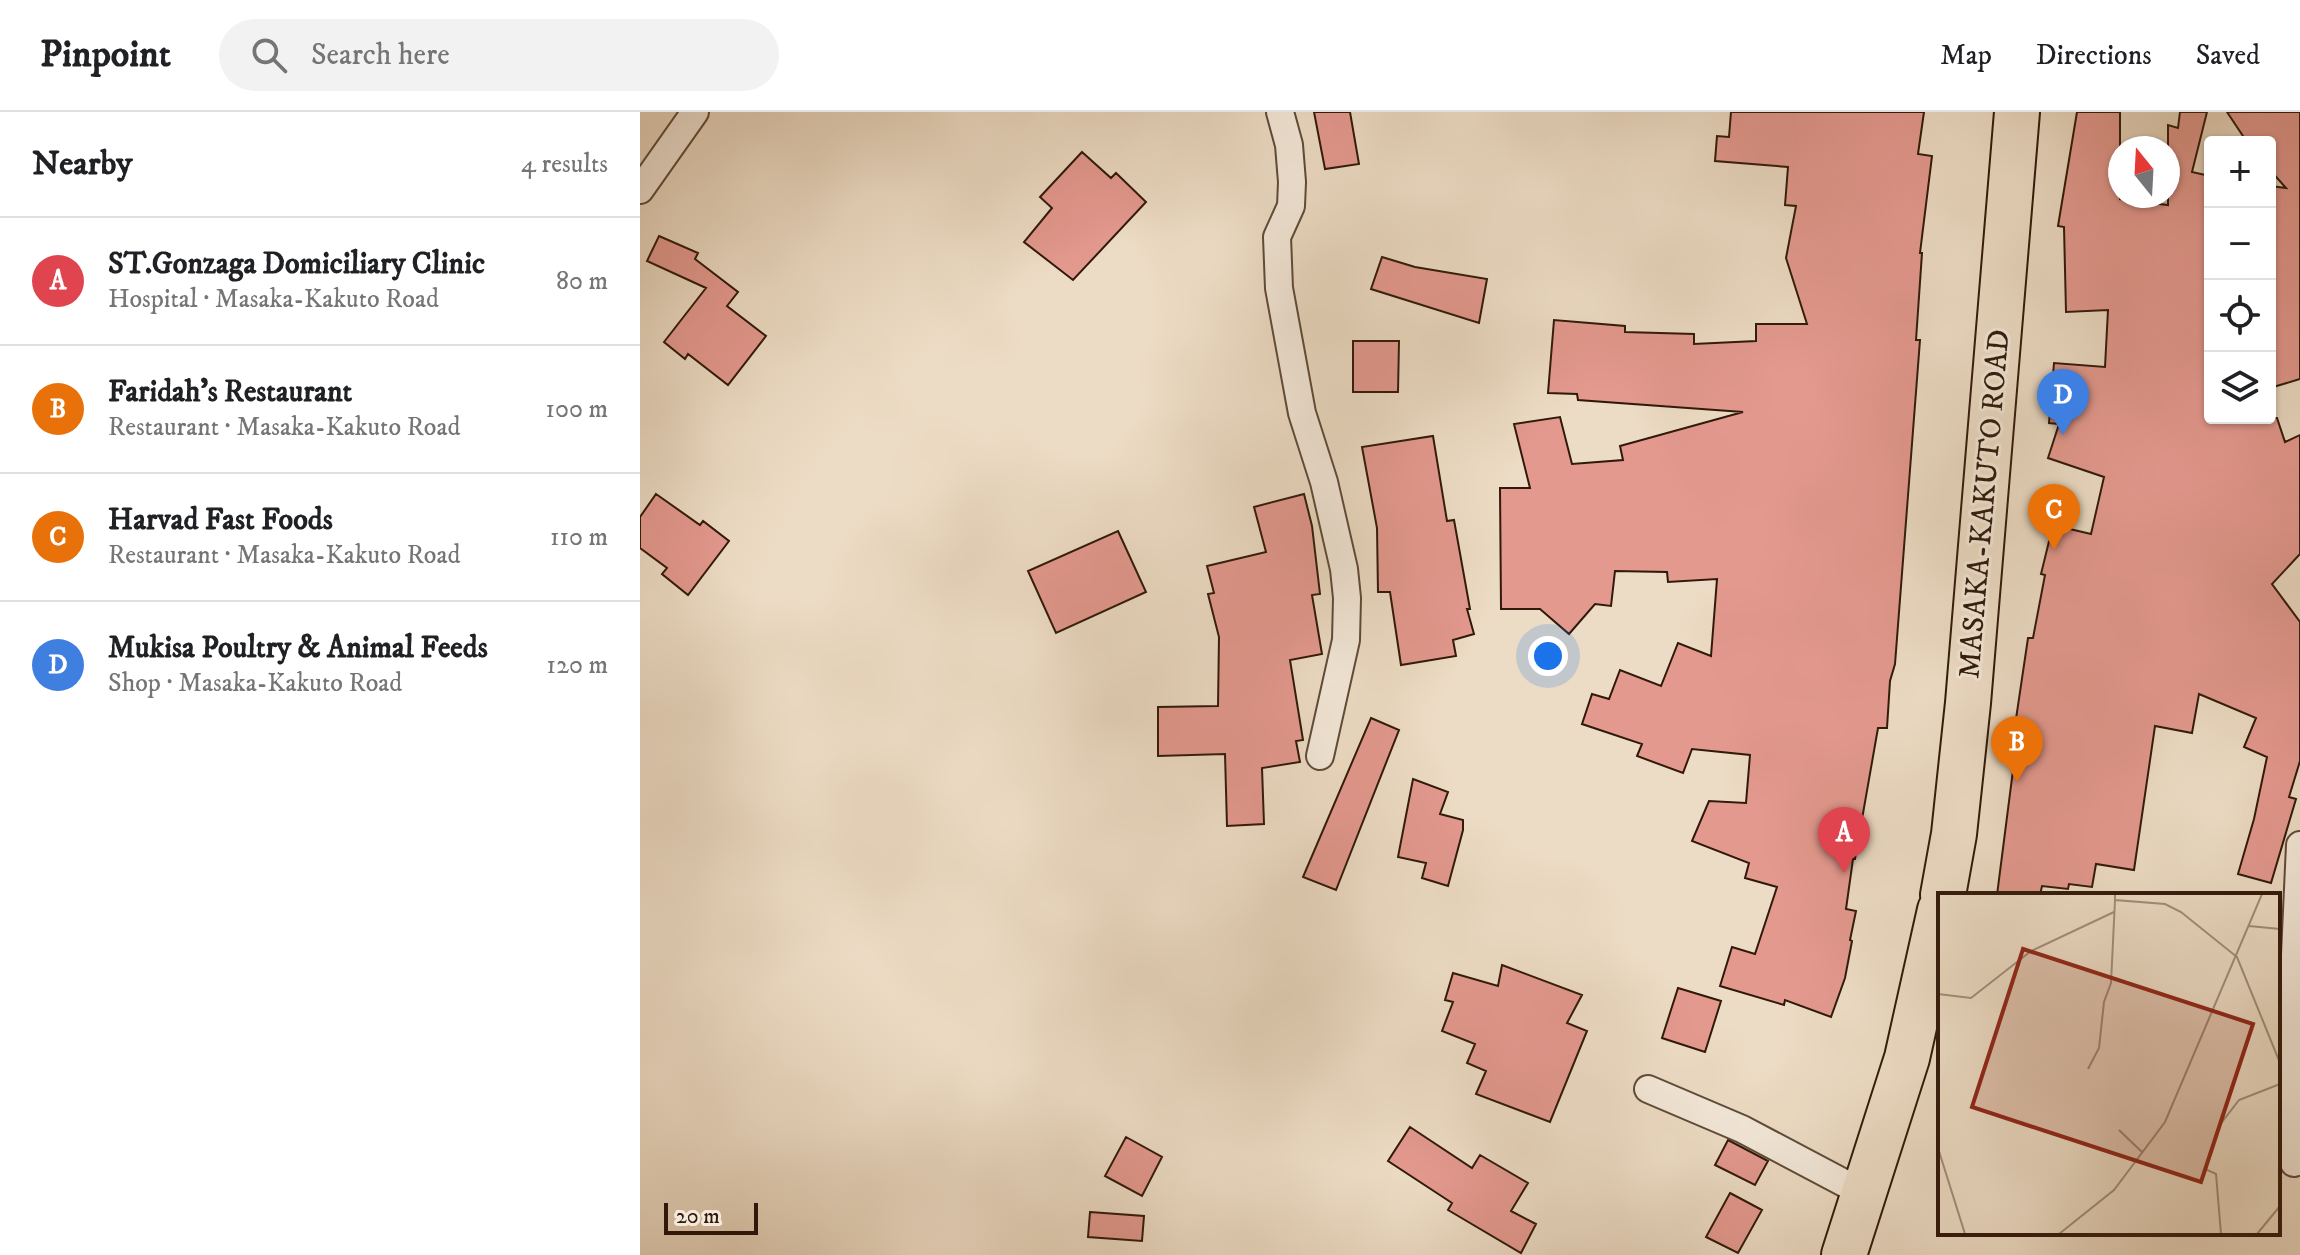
<!DOCTYPE html>
<html lang="en">
<head>
<meta charset="utf-8">
<style>
	body { margin:0; font-family:"IM FELL DW Pica",serif; background:#f2f2f2; color:#202124 }
	.controls { position:absolute; right:24px; top:24px; display:grid; overflow:hidden; border-radius:8px; box-shadow:0 2px 6px #0004 }
	.controls button { width:72px; height:72px; display:grid; place-items:center; padding:0; border:0; border-bottom:2px solid #e0e0e0; background:#fff; color:#202124; font:40px sans-serif }
	.compass { position:absolute; left:1468px; top:24px; width:72px; height:72px; border-radius:50%; background:#fff; box-shadow:0 2px 6px #0004; rotate:342deg }
	.scale { position:absolute; left:24px; bottom:20px; width:94px; box-sizing:border-box; padding-left:8px; border:4px solid #30190a; border-top:0; font-size:22px; line-height:28px; white-space:nowrap; color:#30190a; -webkit-text-stroke:6px #f3e8d9; paint-order:stroke }
	.you { position:absolute; left:908px; top:544px; width:28px; height:28px; margin:-20px; border:6px solid #fff; border-radius:50%; background:#1a73e8; box-shadow:0 0 0 12px #1a73e833 }
	.badge { display:grid; place-items:center; width:52px; height:52px; border-radius:50%; background:#d93025; color:#fff; font-size:26px; font-weight:700 }
	.pin { position:absolute; translate:-50% -66px; filter:drop-shadow(0 2px 4px #0008) }
	.pin::after { content:''; position:absolute; top:42px; width:28px; height:24px; background:inherit; clip-path:polygon(0 0,100% 0,50% 100%) }
	.list { margin:0; padding:0; list-style:none }
	h2 { display:flex; justify-content:space-between; align-items:center; height:104px; margin:0; padding:0 32px; font-size:34px }
	h2 small { font-size:26px; font-weight:400; color:#757577 }
	.list li { display:grid; grid-template-columns:52px 1fr auto; gap:24px; align-items:center; box-sizing:border-box; height:128px; padding:0 32px; border-top:2px solid #e0e0e0 }
	.list b { display:block; font-size:30px; white-space:nowrap }
	.list p { margin:0; font-size:26px; white-space:nowrap; color:#757577 }
	.list em { font-size:26px; font-style:normal; color:#757577 }
	.icon { flex:none; width:44px; height:44px; fill:none; stroke:currentColor; stroke-width:2; stroke-linecap:round; stroke-linejoin:round }
	.map { position:relative; flex:none; width:1660px; height:1143px; overflow:hidden }
	header { display:flex; align-items:center; gap:48px; box-sizing:border-box; height:112px; padding:0 40px; background:#fff; border-bottom:2px solid #e0e0e0 }
	header strong { font-size:38px }
	nav { display:flex; gap:44px; margin-inline-start:auto; font-size:28px }
	.search { width:560px; height:72px; background:#f2f2f2; display:flex; align-items:center; gap:20px; box-sizing:border-box; padding:0 28px; border-radius:44px; color:#757577; font-size:30px }
	main { display:flex }
	aside { flex:1; background:#fff }
	.map>svg:first-child { display:block }
	.building { fill:#e4998f; stroke:#30190a; stroke-width:2 }
	.lines { fill:none; stroke-linecap:round; stroke-linejoin:round }
	.street-casing { stroke:#5f4a39; stroke-width:30 }
	.highway-casing { stroke:#30190a; stroke-width:48 }
	.street { stroke:#f3e8d9; stroke-width:26 }
	.highway { stroke:#eddcc5; stroke-width:44 }
	.labels { text-anchor:middle; dominant-baseline:central; stroke-width:6; stroke-linejoin:round; paint-order:stroke }
	.street-label { font-size:30px; fill:#30190a; stroke:#f3e8d9 }
	.inset-road { fill:none; stroke:#a18e7a; stroke-width:2 }
	.view { fill:#8f2418; fill-opacity:0.15; stroke:#8f2418; stroke-width:4 }
	.inset-edge { fill:none; stroke:#30190a; stroke-width:4 }
</style>
</head>
<body>
<header>
<strong>Pinpoint</strong>
<div class="search"><svg class="icon" aria-label="search" viewBox="0 0 24 24"><circle cx="10" cy="10" r="6"/><path d="M15 15l6 6"/></svg>Search here</div>
<nav><a>Map</a><a>Directions</a><a>Saved</a></nav>
</header>
<main>
<aside>
<h2>Nearby<small>4 results</small></h2>
<ul class="list">
<li><span class="badge" style="background:#e0444e">A</span><div><b>ST.Gonzaga Domiciliary Clinic</b><p>Hospital · Masaka-Kakuto Road</p></div><em>80 m</em></li>
<li><span class="badge" style="background:#e8710a">B</span><div><b>Faridah's Restaurant</b><p>Restaurant · Masaka-Kakuto Road</p></div><em>100 m</em></li>
<li><span class="badge" style="background:#e8710a">C</span><div><b>Harvad Fast Foods</b><p>Restaurant · Masaka-Kakuto Road</p></div><em>110 m</em></li>
<li><span class="badge" style="background:#3f7fe0">D</span><div><b>Mukisa Poultry &amp; Animal Feeds</b><p>Shop · Masaka-Kakuto Road</p></div><em>120 m</em></li>
</ul>
</aside>
<div class="map">
<svg width="1660" height="1143" viewBox="0 0 1660 1143">
	<rect width="100%" height="100%" fill="#eddcc5"/>
	<filter id="stains"><feTurbulence type="fractalNoise" baseFrequency=".0025" numOctaves="4"/><feColorMatrix values="0 0 0 0 .2 0 0 0 0 .09 0 0 0 0 .02 0 0 0 .5 -.17"/></filter>
	<radialGradient id="worn" r=".72"><stop offset=".6" stop-color="#630" stop-opacity="0"/><stop offset="1" stop-color="#630" stop-opacity=".3"/></radialGradient>
	<path class="building" d="M674 0H710L719 52 685 57Z
		M1091 0H1284L1278 42 1292 44 1280 141H1282L1276 228H1280L1255 552 1250 569 1247 616H1238L1215 747H1213L1206 797 1216 799 1210 828 1212 829 1205 866 1191 905 1145 888 1144 893 1080 874 1092 835 1115 842 1137 775 1105 766 1109 751 1052 729 1069 689 1106 691 1110 643 1052 637 1043 661 997 644 1002 632 942 612 952 582 969 587 980 558 1021 574 1038 531 1071 544 1077 467 1028 470 1027 460 975 459 971 494 955 492 929 522 900 497H861L860 376H890L874 312 920 305 932 352 983 348 980 334 1103 300 938 288 937 282 908 281 914 208 985 214V220L1054 222V232L1116 229V212H1167L1146 146 1156 94 1145 93 1148 55 1075 49 1077 24 1089 25Z
		M1437 0H1480V87L1528 93V13L1538 16 1540 0H1567L1552 60 1570 64V306H1637L1645 330 1660 323V442L1632 472 1660 510V649L1649 685 1656 687 1631 771 1598 762 1614 707 1627 645 1604 635 1616 606 1559 582 1552 621 1515 614 1494 758 1456 752 1452 775 1429 772 1428 777 1402 774 1400 783H1357L1377 627H1373L1388 526H1393L1405 463 1401 462 1413 413 1451 422 1464 365 1408 346 1419 312 1409 311 1414 251 1465 255 1468 198 1426 200 1424 115 1418 114Z
		M1587 0H1660V267L1630 276V74L1646 76 1630 58V30H1607Z
		M442 40 471 66 476 61 506 90 433 168 384 130 412 96 400 85Z
		M19 124 58 141 55 147 98 180 87 194 126 224 88 273 48 242 45 247 24 230 66 176 7 149Z
		M742 145 775 155 847 167 839 211 731 177Z
		M713 229H759L758 280H713Z
		M793 324 807 409 814 408 830 497H827L834 522 813 528 816 544 761 553 750 480H738L737 416 722 335Z
		M16 382 60 413 63 409 89 429 48 483 22 462 27 456 0 436V405Z
		M664 382 672 414 680 482 672 483 682 542 650 548 663 628 656 629 660 650 622 656 624 712 587 714 585 642 518 644V595L578 594 579 525 568 482 574 481 567 454 626 440 614 395Z
		M478 419 506 480 416 521 388 459Z
		M731 606 759 618 696 778 663 765Z
		M773 667 808 680 800 702 823 708V718L808 774 782 766 786 751 758 745Z
		M862 853 942 883 927 911 947 919 910 1010 836 982 846 959 827 951 835 932 802 919 813 890 805 888 813 861 858 874Z
		M1038 876 1081 889 1065 940 1022 926Z
		M770 1015 832 1056 840 1043 888 1071 871 1099 896 1112 881 1141 808 1098 812 1091 748 1049Z
		M486 1025 522 1045 502 1084 465 1064Z
		M1088 1028 1128 1049 1115 1073 1075 1053Z
		M1090 1081 1122 1098 1098 1141 1066 1125Z
		M450 1100 504 1104 502 1129 448 1125Z"/>
	<g class="lines">
		<g class="street-casing">
			<path id="street" d="M640 0 649 33 652 70 651 94 637 125 639 176 662 301 684 370 704 457 707 486 706 528 680 644
				M0 78 55 0
				M1660 733 1648 996 1654 1051 1660 1049
				M1008 977 1102 1017 1225 1082"/>
		</g>
		<g class="highway-casing">
			<path id="highway" d="M1303 783 1314 722 1328 591 1377 0
				M1204 1143 1267 946 1300 798"/>
		</g>
		<use href="#street" class="street"/>
		<use href="#highway" class="highway"/>
	</g>
	<g class="labels">
		<g class="street-label">
			<text transform="translate(1345 392) rotate(-85)">MASAKA-KAKUTO ROAD</text>
		</g>
	</g>
	<g transform="translate(1298 781)">
		<rect width="342" height="342" fill="#eddcc5"/>
		<path class="inset-road" d="M177 1V7L227 11 243 19 299 64 342 170M311 33 342 36M0 101 33 105 93 58 176 19M150 176 161 155 166 109 173 90 177 7M181 237 205 260M0 255 27 341M121 341 176 297 227 229 324 1M283 341 278 281 267 276 281 233 301 207 342 191M319 341 342 313"/>
		<path class="view" d="M85 56 315 131 263 289 34 214Z"/>
		<rect width="342" height="342" class="inset-edge"/>
	</g>
	<rect width="100%" height="100%" filter="url(#stains)"/>
	<rect width="100%" height="100%" fill="url(#worn)"/>
</svg>
<div class="controls">
<button>+</button>
<button>−</button>
<button><svg class="icon" aria-label="locate" viewBox="0 0 24 24"><circle cx="12" cy="12" r="6"/><path d="M12 2v4M12 18v4M2 12h4M18 12h4"/></svg></button>
<button><svg class="icon" aria-label="layers" viewBox="0 0 24 24"><path d="M12 4l9 5-9 5-9-5zM3 14l9 5 9-5"/></svg></button>
</div>
<svg class="compass" viewBox="-18 -18 36 36"><path d="M0-13l5 13h-10z" fill="#e53935"/><path d="M0 13l5-13h-10z" fill="#757577"/></svg>
<div class="scale">20 m</div>
<div class="you"></div>
<div class="pin badge" style="left:1204px;top:761px;background:#e0444e">A</div>
<div class="pin badge" style="left:1377px;top:670px;background:#e8710a">B</div>
<div class="pin badge" style="left:1414px;top:438px;background:#e8710a">C</div>
<div class="pin badge" style="left:1423px;top:323px;background:#3f7fe0">D</div>
</div>
</main>
</body>
</html>
